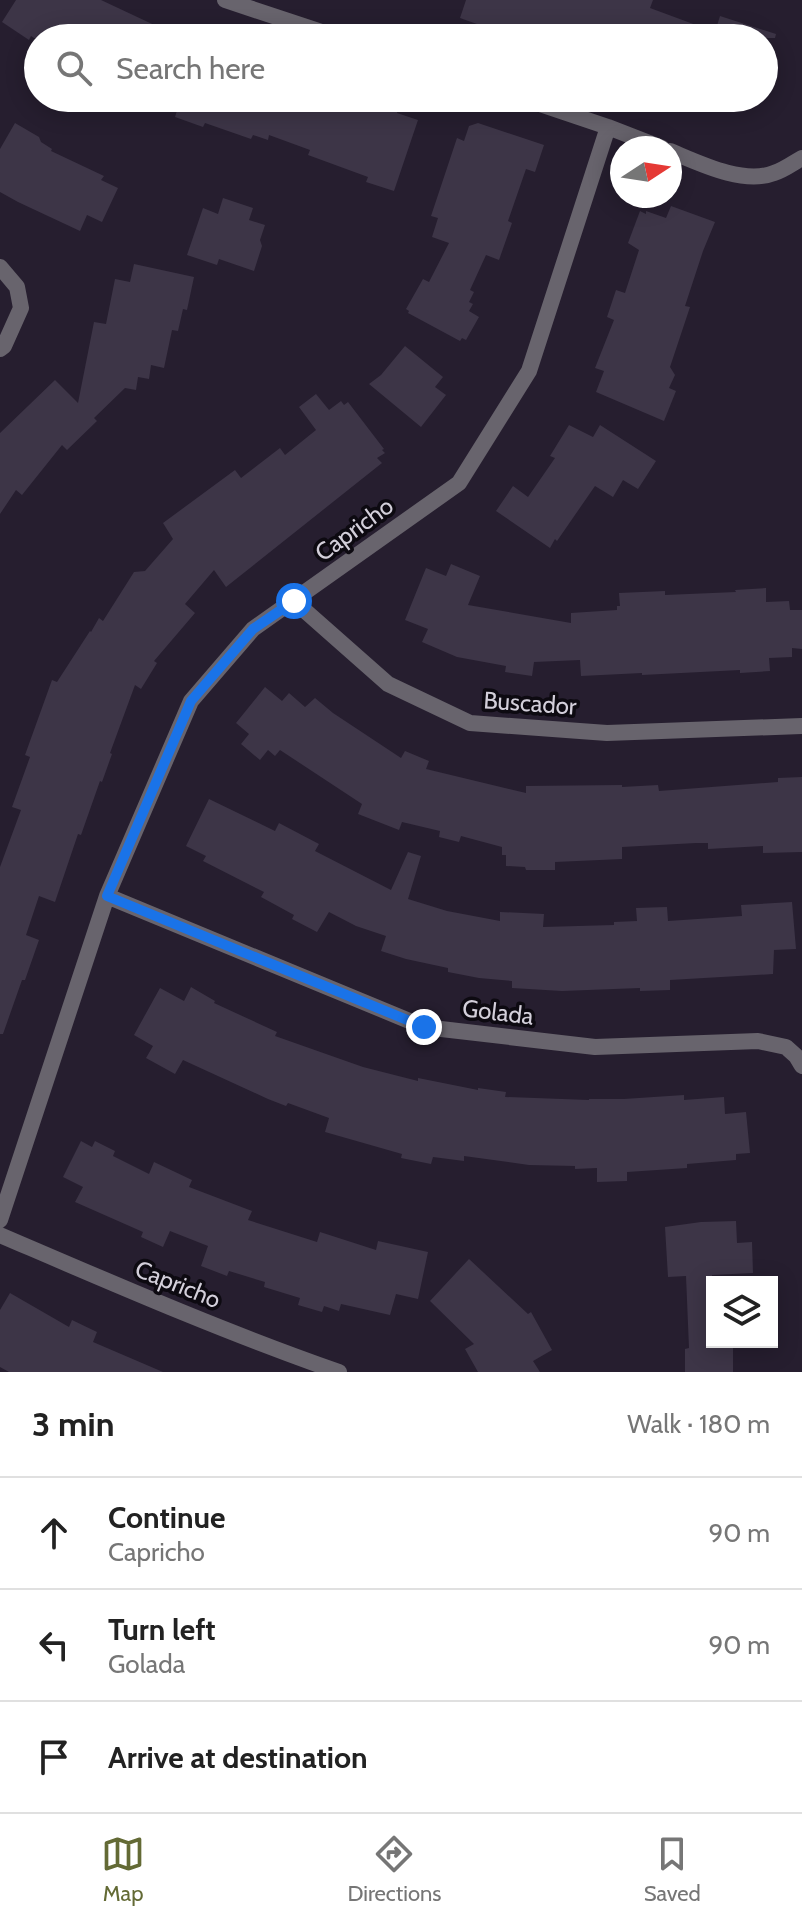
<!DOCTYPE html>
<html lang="en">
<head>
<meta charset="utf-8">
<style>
	body { margin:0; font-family:Cabin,sans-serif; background:#f6f6f6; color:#222 }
	.controls { position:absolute; right:24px; bottom:24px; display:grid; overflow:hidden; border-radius:0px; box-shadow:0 4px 20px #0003 }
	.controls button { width:72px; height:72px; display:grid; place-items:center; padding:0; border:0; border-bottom:2px solid #e0e0e0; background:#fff; color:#222; font:40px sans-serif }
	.compass { position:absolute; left:610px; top:136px; width:72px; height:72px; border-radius:50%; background:#fff; box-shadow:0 4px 20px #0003; rotate:78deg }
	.stop { position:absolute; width:24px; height:24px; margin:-18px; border:6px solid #1a73e8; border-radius:50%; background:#fff }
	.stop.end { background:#1a73e8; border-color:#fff; box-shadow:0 2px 8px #0008 }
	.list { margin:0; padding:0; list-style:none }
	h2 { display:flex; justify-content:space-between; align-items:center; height:104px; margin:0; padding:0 32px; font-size:34px }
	h2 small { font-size:26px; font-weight:400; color:#767676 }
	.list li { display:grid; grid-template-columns:52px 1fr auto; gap:24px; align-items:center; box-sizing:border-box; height:112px; padding:0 32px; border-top:2px solid #e0e0e0 }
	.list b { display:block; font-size:30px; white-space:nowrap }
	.list p { margin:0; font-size:26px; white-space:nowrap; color:#767676 }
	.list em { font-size:26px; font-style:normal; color:#767676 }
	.icon { flex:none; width:44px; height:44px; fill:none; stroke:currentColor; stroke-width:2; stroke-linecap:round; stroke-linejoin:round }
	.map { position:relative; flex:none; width:802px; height:1372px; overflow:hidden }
	.search { position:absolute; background:#fff; box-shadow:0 4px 20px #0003; left:24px; right:24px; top:24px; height:88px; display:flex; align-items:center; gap:20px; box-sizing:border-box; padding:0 28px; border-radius:44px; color:#767676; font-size:30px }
	.sheet { height:440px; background:#fff }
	nav { display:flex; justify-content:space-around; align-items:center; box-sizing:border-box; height:112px; border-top:2px solid #e0e0e0; background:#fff; font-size:22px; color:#767676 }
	nav a { display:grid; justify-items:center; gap:4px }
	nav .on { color:#636a35 }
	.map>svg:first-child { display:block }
	.building { fill:#3d3547 }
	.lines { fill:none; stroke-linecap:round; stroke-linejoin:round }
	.minor { stroke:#68646d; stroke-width:16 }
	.route { stroke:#1a73e8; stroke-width:10 }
	.labels { text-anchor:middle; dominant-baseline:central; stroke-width:7; stroke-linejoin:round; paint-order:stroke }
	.street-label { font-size:24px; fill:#d3cfda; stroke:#0d0a11 }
</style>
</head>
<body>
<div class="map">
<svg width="802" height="1372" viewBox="0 0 802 1372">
	<rect width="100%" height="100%" fill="#261e2f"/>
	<path class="building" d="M16 0H101L182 38H34L31 36 29 40 2 22Z
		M466 0H653L650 8 715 32 720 16 776 34 775 38H527L489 25 488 28 460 18Z
		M181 98H380L399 105 397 113 418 120 394 191 366 182 368 177 308 155 310 150 269 135 268 140 253 135 251 139 205 123 203 127 175 117Z
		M15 123 39 137 41 142 52 149 51 151 104 176 101 180 118 188 102 222 87 215 80 231 18 202 0 192V149Z
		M478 123 544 145 535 172 526 169 508 221 512 223 499 260 486 255 470 290 474 292 469 302 473 304 469 311 479 317 466 340 462 338 460 341 408 313 409 311 406 309 423 279 429 282 449 243 432 237 438 218 431 216 457 138 464 141 469 126Z
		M223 198 253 208 249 220 265 225 260 240 262 246 254 271 219 259 217 265 187 255 203 208 218 214Z
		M671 206 715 222 703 251 685 306 690 307 670 367 675 375 669 388 676 391 664 421 596 392 604 371 595 368 614 320 607 317 616 290 625 293 639 250 628 243 640 211 646 214V211L666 218Z
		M134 264 194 277 187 310 183 309 178 331 172 330 164 368 151 365 149 379 138 377 136 390 125 388 94 418 97 421 67 450 62 445 22 495 16 490 0 514V433L55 380 78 403 94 322 106 324 115 279 130 282Z
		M405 346 443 377 435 387 446 395 421 427 369 384 381 375Z
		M316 394 329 410 341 401 344 405 348 402 384 449 382 450 385 453 377 458 382 463 226 587 214 570 185 604 195 613 154 661 157 663 141 689 135 685 110 753 112 754 102 782 100 781 81 835 78 834 55 902 39 896 26 935 39 940 25 980H22L3 1034H0V867L21 810 12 807 30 757 25 755 52 680 57 682 90 631 91 632 99 618 103 621 134 572 145 571 173 539 163 523 235 470 241 478 280 448 285 455 316 430 299 407Z
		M569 425 593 437 600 425 656 461 638 489 623 480 613 497 595 486 557 541 555 539 550 548 496 511 513 486 528 497 555 458 550 456Z
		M451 564 480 576 468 605 571 623V613L617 610V606H620L619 593 665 591V595L736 592 735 590 766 588V602L789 601 790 610H802V649L792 648V657L769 658 770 671 740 673V670L642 675V673L581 676 580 660 534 662 532 676 505 672 506 666 457 657 422 642 428 629 405 620 426 568 446 576Z
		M265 687 282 701 289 693 305 707 315 698 333 713 401 758 405 751 429 761 426 769 526 793V786L622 785V787L658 785 659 791 778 782V778L802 777V852L763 853V846L708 849V843H696L622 847V859L555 862V870H526L525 867 506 866V855H502V847L461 836 459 842 439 837 440 831 402 822 399 830 358 814 362 804 280 750 275 756 268 750 260 760 241 744 249 734 236 723Z
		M209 799 275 831 279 823 319 844 315 851 391 890 408 852 421 856 408 899 447 911 500 921V912L544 914 543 927 614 925V922L637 921 636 908 667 907 668 921 742 916 741 905 792 902 796 949 774 950 773 974 670 980V990L640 991V988L562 991 512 988V981L479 978 448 972V968L406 959 381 951 386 936 356 926 329 912 317 932 292 919 294 915 261 897 264 892 203 861 206 856 186 846Z
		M191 987 215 1001 214 1003 277 1032 275 1036 363 1067 418 1081V1078L478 1090V1088L506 1092 505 1097 589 1100V1099H624L684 1095V1100L724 1097 725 1114 746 1112 750 1153 736 1154V1160L687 1164V1168L627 1172V1181L597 1182V1168L575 1169V1166L529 1165 464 1156V1161L433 1157 431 1164 401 1158 402 1154 325 1132 329 1118 288 1103 286 1106 268 1099 183 1060 175 1074 146 1058 153 1046 134 1035 160 988 184 1001Z
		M81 1141 92 1147 95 1141 115 1151 113 1156 149 1174 154 1162 192 1180 189 1187 252 1211 248 1220 317 1242 320 1232 376 1250 378 1241 428 1252 418 1299 396 1294 390 1315 341 1304 339 1311 324 1306 322 1312 298 1305 300 1298 264 1287 265 1282 229 1271 227 1276 201 1266 208 1246 170 1231 163 1247 141 1237 143 1232 75 1202 83 1187 63 1177Z
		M736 1221 737 1243 752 1242 753 1273 712 1275V1348L733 1347V1372H685V1349L689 1348 686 1276 668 1277 665 1227 701 1222Z
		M469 1259 528 1314 531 1312 552 1350 533 1361 540 1372H478L465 1349 474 1344 430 1301Z
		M10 1293 69 1327 72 1320 97 1332 93 1342 163 1372H9L0 1367V1310Z"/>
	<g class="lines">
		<path class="minor" d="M225 0 340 38
			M522 98 608 127 662 148
			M670 151C699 163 743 185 774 173 784 170 793 163 802 158
			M0 267 17 287 21 308 4 346 0 349
			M294 601 388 684 470 723 607 733 802 726
			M107 896 424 1027 595 1047 758 1041 786 1047 796 1056 802 1066
			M0 1220 107 896 191 701 253 629 459 483 529 371 608 127
			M0 1235C112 1283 224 1332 339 1372"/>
	</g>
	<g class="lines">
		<path class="route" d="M294 601 253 629 191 701 107 896 424 1027"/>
	</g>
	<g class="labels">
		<g class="street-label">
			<text transform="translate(354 529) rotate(-36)">Capricho</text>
			<text transform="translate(530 703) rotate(4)">Buscador</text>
			<text transform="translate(498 1012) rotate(7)">Golada</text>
			<text transform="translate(178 1284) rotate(22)">Capricho</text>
		</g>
	</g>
</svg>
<div class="controls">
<button><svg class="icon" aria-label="layers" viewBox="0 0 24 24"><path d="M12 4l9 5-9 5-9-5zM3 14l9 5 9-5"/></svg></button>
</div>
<svg class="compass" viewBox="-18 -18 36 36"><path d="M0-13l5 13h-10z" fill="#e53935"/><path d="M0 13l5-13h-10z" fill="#767676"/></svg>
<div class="stop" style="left:294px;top:601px"></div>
<div class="stop end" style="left:424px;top:1027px"></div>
<div class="search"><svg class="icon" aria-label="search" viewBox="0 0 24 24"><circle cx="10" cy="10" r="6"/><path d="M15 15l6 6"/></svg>Search here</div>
</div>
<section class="sheet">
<h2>3 min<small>Walk · 180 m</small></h2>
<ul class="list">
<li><svg class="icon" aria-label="ahead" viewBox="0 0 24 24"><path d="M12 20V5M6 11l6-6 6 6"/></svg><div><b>Continue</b><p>Capricho</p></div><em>90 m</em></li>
<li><svg class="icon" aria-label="left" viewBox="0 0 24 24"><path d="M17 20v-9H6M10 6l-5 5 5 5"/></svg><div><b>Turn left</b><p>Golada</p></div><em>90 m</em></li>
<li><svg class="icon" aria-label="arrive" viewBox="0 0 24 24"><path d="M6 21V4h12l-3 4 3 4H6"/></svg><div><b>Arrive at destination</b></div></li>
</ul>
</section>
<nav>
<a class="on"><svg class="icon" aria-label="map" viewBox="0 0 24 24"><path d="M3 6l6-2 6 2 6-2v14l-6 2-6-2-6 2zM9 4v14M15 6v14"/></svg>Map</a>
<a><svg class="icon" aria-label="directions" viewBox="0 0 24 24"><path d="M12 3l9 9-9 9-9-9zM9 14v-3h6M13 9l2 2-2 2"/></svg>Directions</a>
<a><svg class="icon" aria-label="saved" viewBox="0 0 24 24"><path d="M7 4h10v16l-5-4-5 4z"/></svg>Saved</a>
</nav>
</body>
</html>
